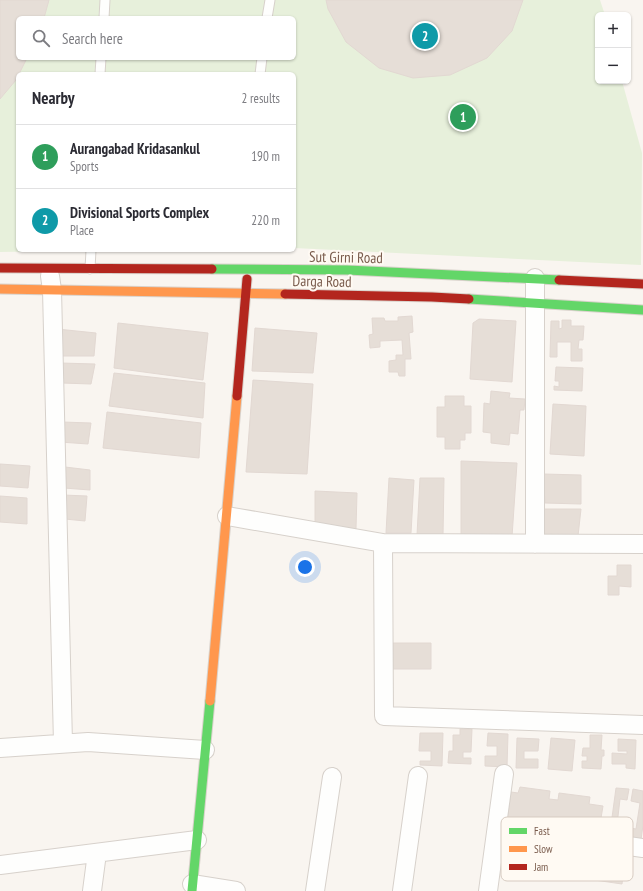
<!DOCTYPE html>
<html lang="en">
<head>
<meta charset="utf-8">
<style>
	body { margin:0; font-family:"PT Sans Narrow",sans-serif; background:#f7f7f7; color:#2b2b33 }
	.controls { position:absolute; right:12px; top:12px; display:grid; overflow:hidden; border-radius:6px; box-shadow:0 1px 3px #0004 }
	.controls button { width:36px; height:36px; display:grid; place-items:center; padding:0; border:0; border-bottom:1px solid #e1e1e2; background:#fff; color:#2b2b33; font:20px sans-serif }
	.you { position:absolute; left:305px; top:567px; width:14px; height:14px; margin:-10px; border:3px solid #fff; border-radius:50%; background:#1a73e8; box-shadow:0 0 0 6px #1a73e833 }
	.badge { display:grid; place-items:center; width:26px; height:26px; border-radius:50%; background:#db2777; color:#fff; font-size:13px; font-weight:700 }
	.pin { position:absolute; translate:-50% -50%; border:2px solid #fff; box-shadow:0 1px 4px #0006 }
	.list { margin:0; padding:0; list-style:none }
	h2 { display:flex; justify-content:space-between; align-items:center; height:52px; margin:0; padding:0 16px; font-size:17px }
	h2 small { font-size:13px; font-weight:400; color:#7c7c81 }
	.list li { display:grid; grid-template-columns:26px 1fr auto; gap:12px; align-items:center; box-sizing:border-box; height:64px; padding:0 16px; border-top:1px solid #e1e1e2 }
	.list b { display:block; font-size:15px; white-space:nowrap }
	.list p { margin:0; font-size:13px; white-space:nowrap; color:#7c7c81 }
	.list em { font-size:13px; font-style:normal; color:#7c7c81 }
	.icon { flex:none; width:22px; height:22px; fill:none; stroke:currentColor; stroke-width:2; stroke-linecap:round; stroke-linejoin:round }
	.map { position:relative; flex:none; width:643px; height:891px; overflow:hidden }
	.search { position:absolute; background:#fff; box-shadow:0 1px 3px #0004; left:16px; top:16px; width:280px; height:44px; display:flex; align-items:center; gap:10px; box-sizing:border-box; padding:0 14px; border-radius:6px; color:#7c7c81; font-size:15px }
	.panel { position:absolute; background:#fff; box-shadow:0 1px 3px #0004; left:16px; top:72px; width:280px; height:180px; border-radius:6px }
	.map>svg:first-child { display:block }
	.green { fill:#e7f0db; fill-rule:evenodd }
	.building { fill:#e6ded7; stroke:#e2d8d2 }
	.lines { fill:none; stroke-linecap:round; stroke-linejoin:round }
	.lane-casing { stroke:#d7d1cb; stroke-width:11 }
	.street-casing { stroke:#d7d1cb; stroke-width:20 }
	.fast-casing { stroke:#d9d2cb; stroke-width:11 }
	.slow-casing { stroke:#d9d2cb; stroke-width:11 }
	.jam-casing { stroke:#d9d2cb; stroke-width:11 }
	.lane { stroke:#fefefd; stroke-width:9 }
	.street { stroke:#fefefd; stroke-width:18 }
	.fast { stroke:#63d668; stroke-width:9 }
	.slow { stroke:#ff974d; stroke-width:9 }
	.jam { stroke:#b3261e; stroke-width:9 }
	.labels { text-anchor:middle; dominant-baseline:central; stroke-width:4; stroke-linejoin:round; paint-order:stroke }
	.street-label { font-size:15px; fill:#7a5c4d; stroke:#fffaf3 }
	.key { fill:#fffaf3; stroke:#d7cbc1; stroke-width:1 }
	.key-label { font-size:11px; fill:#7a5c4d }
</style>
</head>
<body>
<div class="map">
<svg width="643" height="891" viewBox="0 0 643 891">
	<rect width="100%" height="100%" fill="#f9f5f0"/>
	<path class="green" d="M0 0H600L605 15H598V81H622L642 153 641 265 294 248V74H18V250H121L0 252ZM18 18H294V58H18Z"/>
	<path class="building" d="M0 0H49L44 18H18V58H27L19 74H18L16 80 0 99Z
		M326 0H523L512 31 487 58 450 75 413 78 379 68 346 42 328 9Z
		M412 316 413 332 409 333 411 359H405V376H399L398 372H389V361L396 360V355H403L402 340 380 341V347L370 348 369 335 373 334 372 318H384L385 321H398V317Z
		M479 319 516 321 512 382 470 379 473 323Z
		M562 320H571V326H584L583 340H579L578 349H582V361H571V342H557V357H550L551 321H559V329L562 328Z
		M118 323 208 333 203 380 114 368Z
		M255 328 317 333 313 373 252 371Z
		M57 329 96 333 94 356H61Z
		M60 363 95 364 91 384 62 383Z
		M556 367 583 368 582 391 554 390V386L559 387V381H555Z
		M114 373 205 383 203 418 109 406Z
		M253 380 313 384 307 474 246 472Z
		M491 391 510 393 509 398 525 399 524 410H520L518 434 510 433 509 445 491 443V433L483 432 484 403 490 404Z
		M445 396H464V406H471V433H465V440H460V449H445V437H437V407H445Z
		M553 404 586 406 584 456 550 454Z
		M107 412 201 423 199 458 103 448Z
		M62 422 91 423 88 444 60 442Z
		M461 461 517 463 512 537 461 538Z
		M0 464 30 466 28 488 0 486Z
		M65 467 90 470V490L64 488Z
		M543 474 581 475V504L545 503Z
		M389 478 414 480 411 533H386Z
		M420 478H444L443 536 417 535Z
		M315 491 357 493 356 529 315 527Z
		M63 495 87 496 85 521 65 519Z
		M0 496 27 498V524L0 522Z
		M543 509H581L578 536 543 535Z
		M617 565H631V587L619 586V595H608V576H617Z
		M393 643H431V669H393Z
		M460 729H472L471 752H463V758H471V764L448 763 449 751H453V735H460Z
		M420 733H443L442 766 420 765V761H431V751H419Z
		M488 733 508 734 507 767 485 766V756H497V746H487Z
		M590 735H602L601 750H604V756H602L601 769 582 768V761H587V756H582L583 748H590Z
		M517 738 539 739 538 751H524V759H538V768H516Z
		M551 738 575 740 572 771 548 769Z
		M618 739 636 740 635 769 626 768V764H612V753L627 754V751H618Z
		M520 787 550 791 549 799 558 800 559 793 590 797 589 804 603 806 600 824 588 822 587 830 560 826V830L550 829 552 824 541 823V826L507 821 511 792 518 793Z
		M616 788 629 789 627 800 620 799 617 825 626 827 625 839 605 836 606 824 611 825Z
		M633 789 643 791V825L641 840 628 839 630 828 636 829 640 803 631 801Z
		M581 843 628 850 625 868 612 866 624 868 622 884 574 877 576 860 582 861 583 856 579 855Z"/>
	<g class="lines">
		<g class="lane-casing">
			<path id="lane" d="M104 18 105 0
				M267 18 270 0
				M100 74 101 58
				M260 74 262 58
				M90 269 91 250"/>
		</g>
		<g class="street-casing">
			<path id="street" d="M50 276 52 290 63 743
				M535 278V544
				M227 516 383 543 643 544
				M383 543 384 716 643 725
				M0 748 88 742 205 750
				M497 827 643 848
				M0 865 197 840
				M192 884 236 891
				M92 891 97 853
				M315 891 332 777
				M402 891 418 776
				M488 891 504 774"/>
		</g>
		<g class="fast-casing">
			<path id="fast" d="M212 269 347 270 559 280
				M469 299 643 310
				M192 891 210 701"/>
		</g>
		<g class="slow-casing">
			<path id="slow" d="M0 289 285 294
				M210 701 237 396"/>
		</g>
		<g class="jam-casing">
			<path id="jam" d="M0 268 212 269
				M559 280 643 284
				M285 294 432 297 469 299
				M237 396 247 279"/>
		</g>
		<use href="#lane" class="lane"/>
		<use href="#street" class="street"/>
		<use href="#fast" class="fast"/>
		<use href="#slow" class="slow"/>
		<use href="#jam" class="jam"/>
	</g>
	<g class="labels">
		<g class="street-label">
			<text transform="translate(346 257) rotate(1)">Sut Girni Road</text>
			<text transform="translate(322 281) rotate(1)">Darga Road</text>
		</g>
	</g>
	<rect x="501" y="817" width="132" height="64" rx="6" class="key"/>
	<rect x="509" y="828" width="18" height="6" fill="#63d668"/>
	<rect x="509" y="846" width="18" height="6" fill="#ff974d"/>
	<rect x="509" y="864" width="18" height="6" fill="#b3261e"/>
	<g class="key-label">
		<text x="534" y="835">Fast</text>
		<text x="534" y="853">Slow</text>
		<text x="534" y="871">Jam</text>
	</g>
</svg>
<div class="controls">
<button>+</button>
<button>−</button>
</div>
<div class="you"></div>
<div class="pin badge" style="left:463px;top:117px;background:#2e9e5b">1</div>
<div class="pin badge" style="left:425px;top:36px;background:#0f9aa8">2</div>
<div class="search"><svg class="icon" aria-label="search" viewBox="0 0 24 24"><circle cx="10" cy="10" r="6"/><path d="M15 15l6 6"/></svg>Search here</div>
<section class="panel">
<h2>Nearby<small>2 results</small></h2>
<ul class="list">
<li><span class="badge" style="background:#2e9e5b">1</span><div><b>Aurangabad Kridasankul</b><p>Sports</p></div><em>190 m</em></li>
<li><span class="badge" style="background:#0f9aa8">2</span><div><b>Divisional Sports Complex</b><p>Place</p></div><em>220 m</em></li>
</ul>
</section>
</div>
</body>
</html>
